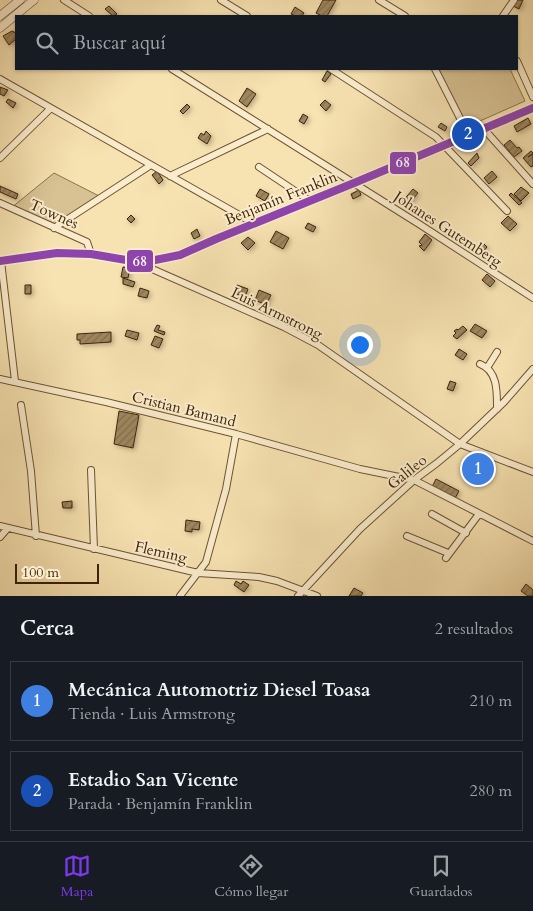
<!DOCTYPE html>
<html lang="es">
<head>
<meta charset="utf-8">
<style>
	body { margin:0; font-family:Cardo,serif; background:#20242c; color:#f1f3f6 }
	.scale { position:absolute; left:15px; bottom:12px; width:84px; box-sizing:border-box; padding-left:5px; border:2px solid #3e2408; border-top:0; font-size:14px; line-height:18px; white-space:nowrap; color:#3e2408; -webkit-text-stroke:4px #faeccc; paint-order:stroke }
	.you { position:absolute; left:359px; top:344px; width:18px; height:18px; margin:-12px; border:4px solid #fff; border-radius:50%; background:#1a73e8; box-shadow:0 0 0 8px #1a73e833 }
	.badge { display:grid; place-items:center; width:32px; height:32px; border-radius:50%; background:#7c3aed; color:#fff; font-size:16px; font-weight:700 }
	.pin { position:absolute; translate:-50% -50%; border:2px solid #fff; box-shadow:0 1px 5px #0006 }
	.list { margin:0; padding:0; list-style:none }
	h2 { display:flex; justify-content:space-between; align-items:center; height:65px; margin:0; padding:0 20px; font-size:21px }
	h2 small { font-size:16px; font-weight:400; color:#9ea1a6 }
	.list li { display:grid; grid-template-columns:32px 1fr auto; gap:15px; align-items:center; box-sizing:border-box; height:80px; margin:0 10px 10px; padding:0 10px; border:1px solid #363941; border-radius:0px }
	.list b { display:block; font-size:19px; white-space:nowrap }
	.list p { margin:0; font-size:16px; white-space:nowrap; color:#9ea1a6 }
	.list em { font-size:16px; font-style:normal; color:#9ea1a6 }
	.icon { flex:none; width:28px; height:28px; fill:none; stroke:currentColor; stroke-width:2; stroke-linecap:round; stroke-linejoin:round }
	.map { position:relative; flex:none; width:533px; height:596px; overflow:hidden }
	.search { position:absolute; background:#171b24; box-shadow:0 1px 4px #0004; left:15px; right:15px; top:15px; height:55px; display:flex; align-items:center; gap:12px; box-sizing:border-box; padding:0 18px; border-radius:0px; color:#9ea1a6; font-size:19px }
	.sheet { height:245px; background:#171b24 }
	nav { display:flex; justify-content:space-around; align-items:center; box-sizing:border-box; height:70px; border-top:1px solid #363941; background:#171b24; font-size:14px; color:#9ea1a6 }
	nav a { display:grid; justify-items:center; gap:2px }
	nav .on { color:#7c3aed }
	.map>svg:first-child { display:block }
	.green { fill:#d8c294; stroke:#8b734e }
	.building { fill:url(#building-hatch); stroke:#3e2408; filter:url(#shadow) }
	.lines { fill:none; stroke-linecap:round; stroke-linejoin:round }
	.minor-casing { stroke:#6c5432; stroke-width:8 }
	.tertiary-casing { stroke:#6c5432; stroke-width:9 }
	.minor { stroke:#faeccc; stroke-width:6 }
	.tertiary { stroke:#faeccc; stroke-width:8 }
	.bus-1-casing { stroke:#faeccc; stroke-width:11 }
	.bus-1 { stroke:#8e44ad; stroke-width:8 }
	.labels { text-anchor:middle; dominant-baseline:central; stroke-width:4; stroke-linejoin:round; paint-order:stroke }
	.street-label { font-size:15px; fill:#3e2408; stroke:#faeccc }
	.line-badge { stroke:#faeccc; stroke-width:2 }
	.badge-label { font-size:14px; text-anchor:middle; font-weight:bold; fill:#fff }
</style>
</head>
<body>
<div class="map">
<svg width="533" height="596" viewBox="0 0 533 596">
	<defs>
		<pattern id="building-hatch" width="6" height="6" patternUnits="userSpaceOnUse" patternTransform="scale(1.25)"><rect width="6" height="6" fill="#9e8760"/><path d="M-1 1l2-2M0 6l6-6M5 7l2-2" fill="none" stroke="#826e4d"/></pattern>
		<filter id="shadow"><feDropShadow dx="2" dy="2" stdDeviation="2.5" flood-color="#0004"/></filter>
	</defs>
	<rect width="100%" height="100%" fill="#f7e2b1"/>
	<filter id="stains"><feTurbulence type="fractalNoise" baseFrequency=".004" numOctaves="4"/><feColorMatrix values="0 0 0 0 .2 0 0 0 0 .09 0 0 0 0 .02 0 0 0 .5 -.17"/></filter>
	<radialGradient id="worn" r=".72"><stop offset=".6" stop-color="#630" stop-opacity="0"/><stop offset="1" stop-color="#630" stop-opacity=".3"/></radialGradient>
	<path class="green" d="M433 69H510L525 101 462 129Z
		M54 173 101 197 54 228 11 208Z"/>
	<path class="building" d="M323 0H336L327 16H322L316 13Z
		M516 0H523L519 9 513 6Z
		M109 6 117 14 113 16 105 9Z
		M295 7 304 13 302 16H295L291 14Z
		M12 31 16 33V39L9 45 3 36Z
		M327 71 331 74 325 82 322 80Z
		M0 87 8 90 4 96 0 94Z
		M247 88 256 94 247 107 239 101Z
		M8 99 16 103 13 108 6 102Z
		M325 100 331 105 326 111 320 105Z
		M187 104 190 107 183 114 180 111Z
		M303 114 308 117 304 124 299 121Z
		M528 118 531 124 517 132 514 126Z
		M441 123 447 127 445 131 438 127Z
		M206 131 211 136 207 144 198 138 201 133 204 135Z
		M510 140 517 148 519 147 522 151 514 157 504 145Z
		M531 151 533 153 528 157 533 154V166L531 167 523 158Z
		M477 153 479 158 471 166 468 163Z
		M157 171 163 180 159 184 152 175Z
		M492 171 497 177 489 184 484 178Z
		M0 186 18 194 16 199 0 192Z
		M521 187 529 193 521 201 514 194Z
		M260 189 269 194 265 201 256 196Z
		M413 189 418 193 407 206 402 202Z
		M359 190 361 195 353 199 351 194Z
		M511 193 522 203 519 205 509 195Z
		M131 215 135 219 131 223 127 219Z
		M508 216 517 224 510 231 501 223Z
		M308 223 316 227 313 232 305 228Z
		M197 229 200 236 194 239 191 233Z
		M276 231 289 238 283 249 270 242Z
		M425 234 432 240 424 251 419 246 422 245 419 242Z
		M248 237 255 243 248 250 241 243Z
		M483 243 487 247 482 253 478 249Z
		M123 267 130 268 128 278 121 277Z
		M487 274 495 281 490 287 482 280Z
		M123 278 135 282 133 287 123 284Z
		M25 285H31V294H25Z
		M237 285 248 289 245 297 234 293Z
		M140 288 149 291 147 298 138 296Z
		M259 290 271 295 266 305 255 300Z
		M475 324 487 331 482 338 470 331Z
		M157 325 160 326 158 330 165 332 164 335 154 331Z
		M463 326 467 330 457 339 453 336 456 333 454 331 457 329 458 330Z
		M127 330 139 333 137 340 125 336Z
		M111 332V342L80 344V340H77V334Z
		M155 336 163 339 159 348 151 345Z
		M459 349 467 354 463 360 455 355Z
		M450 381 456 383 453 391 447 389Z
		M119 411 139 415 133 448 114 444Z
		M436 479 459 491 454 500 431 489Z
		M72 501V508H63L62 502Z
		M186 520 200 522 199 530 192 529V532L185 531Z
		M236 581 241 584 243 581 249 585 244 592 234 585Z
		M526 584 533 590V596H528L521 591Z
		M354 588 363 593 361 596H349Z"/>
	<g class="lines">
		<g class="minor-casing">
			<path id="minor" d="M64 0 89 16
				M221 0 247 16
				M379 0 405 16
				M503 16 514 0
				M517 61 533 97
				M172 69 419 224 533 298
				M331 69 436 137 507 211
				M435 69 468 134
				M0 79 255 224
				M483 128 533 184
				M0 158 51 108
				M259 167 310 201
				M170 176 268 129
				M0 203 87 242 91 254
				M54 228 151 165
				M1 261 15 381
				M134 261 284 327 318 345 460 444 533 472
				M480 364C498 371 497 392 497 409
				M487 368 497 352
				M0 379 106 402 236 434 360 469 414 480 533 541
				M21 405 31 471 36 536
				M91 470 94 549
				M432 514 466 533
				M0 526 198 573 259 577 277 581 317 596
				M407 536 448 553
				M0 537 7 529
				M446 558 479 514
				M180 596 206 562 226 489 236 434
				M298 596 360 529 414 480 437 463 460 444 504 402 533 369"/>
		</g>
		<g class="tertiary-casing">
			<path id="tertiary" d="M0 16 20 0
				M0 28 34 0
				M0 261 57 253 91 254 132 261H150L180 255 216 239 354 183 533 108"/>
		</g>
		<use href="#minor" class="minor"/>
		<use href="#tertiary" class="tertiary"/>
		<g class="bus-1-casing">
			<path id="bus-1" d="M0 261 57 253 91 254 132 261H150L180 255 216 239 354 183 533 108"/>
		</g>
		<use href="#bus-1" class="bus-1"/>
	</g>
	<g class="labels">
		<g class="street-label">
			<text transform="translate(281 198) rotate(-22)">Benjamín Franklin</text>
			<text transform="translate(54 214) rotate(24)">Townes</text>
			<text transform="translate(448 229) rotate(33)">Johanes Gutemberg</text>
			<text transform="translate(277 313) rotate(26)">Luis Armstrong</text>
			<text transform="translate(184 409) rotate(14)">Cristian Bamand</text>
			<text transform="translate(407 472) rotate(-39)">Galileo</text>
			<text transform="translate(161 552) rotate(13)">Fleming</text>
		</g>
	</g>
	<g class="line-badge">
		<rect x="389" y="151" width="28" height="24" rx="5" fill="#8e44ad"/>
		<rect x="126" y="249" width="28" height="24" rx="5" fill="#8e44ad"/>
	</g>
	<g class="badge-label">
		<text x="403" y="167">68</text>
		<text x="140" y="266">68</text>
	</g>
	<rect width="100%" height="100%" filter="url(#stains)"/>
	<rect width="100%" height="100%" fill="url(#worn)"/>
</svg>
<div class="scale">100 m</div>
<div class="you"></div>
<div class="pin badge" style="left:478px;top:469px;background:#3f7fe0">1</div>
<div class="pin badge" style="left:468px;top:134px;background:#1a4fb4">2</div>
<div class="search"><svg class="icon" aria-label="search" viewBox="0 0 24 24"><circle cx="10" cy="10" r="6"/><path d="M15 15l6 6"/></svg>Buscar aquí</div>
</div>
<section class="sheet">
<h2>Cerca<small>2 resultados</small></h2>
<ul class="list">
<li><span class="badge" style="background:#3f7fe0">1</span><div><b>Mecánica Automotriz Diesel Toasa</b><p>Tienda · Luis Armstrong</p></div><em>210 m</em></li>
<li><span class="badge" style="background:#1a4fb4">2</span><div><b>Estadio San Vicente</b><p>Parada · Benjamín Franklin</p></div><em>280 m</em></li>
</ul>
</section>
<nav>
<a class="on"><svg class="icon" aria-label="map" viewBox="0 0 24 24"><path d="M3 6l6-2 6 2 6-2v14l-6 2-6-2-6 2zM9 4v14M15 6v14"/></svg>Mapa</a>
<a><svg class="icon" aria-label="directions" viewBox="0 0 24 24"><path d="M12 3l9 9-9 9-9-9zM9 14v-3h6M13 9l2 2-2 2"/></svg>Cómo llegar</a>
<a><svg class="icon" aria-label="saved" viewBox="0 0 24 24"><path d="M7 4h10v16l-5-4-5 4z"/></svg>Guardados</a>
</nav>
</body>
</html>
